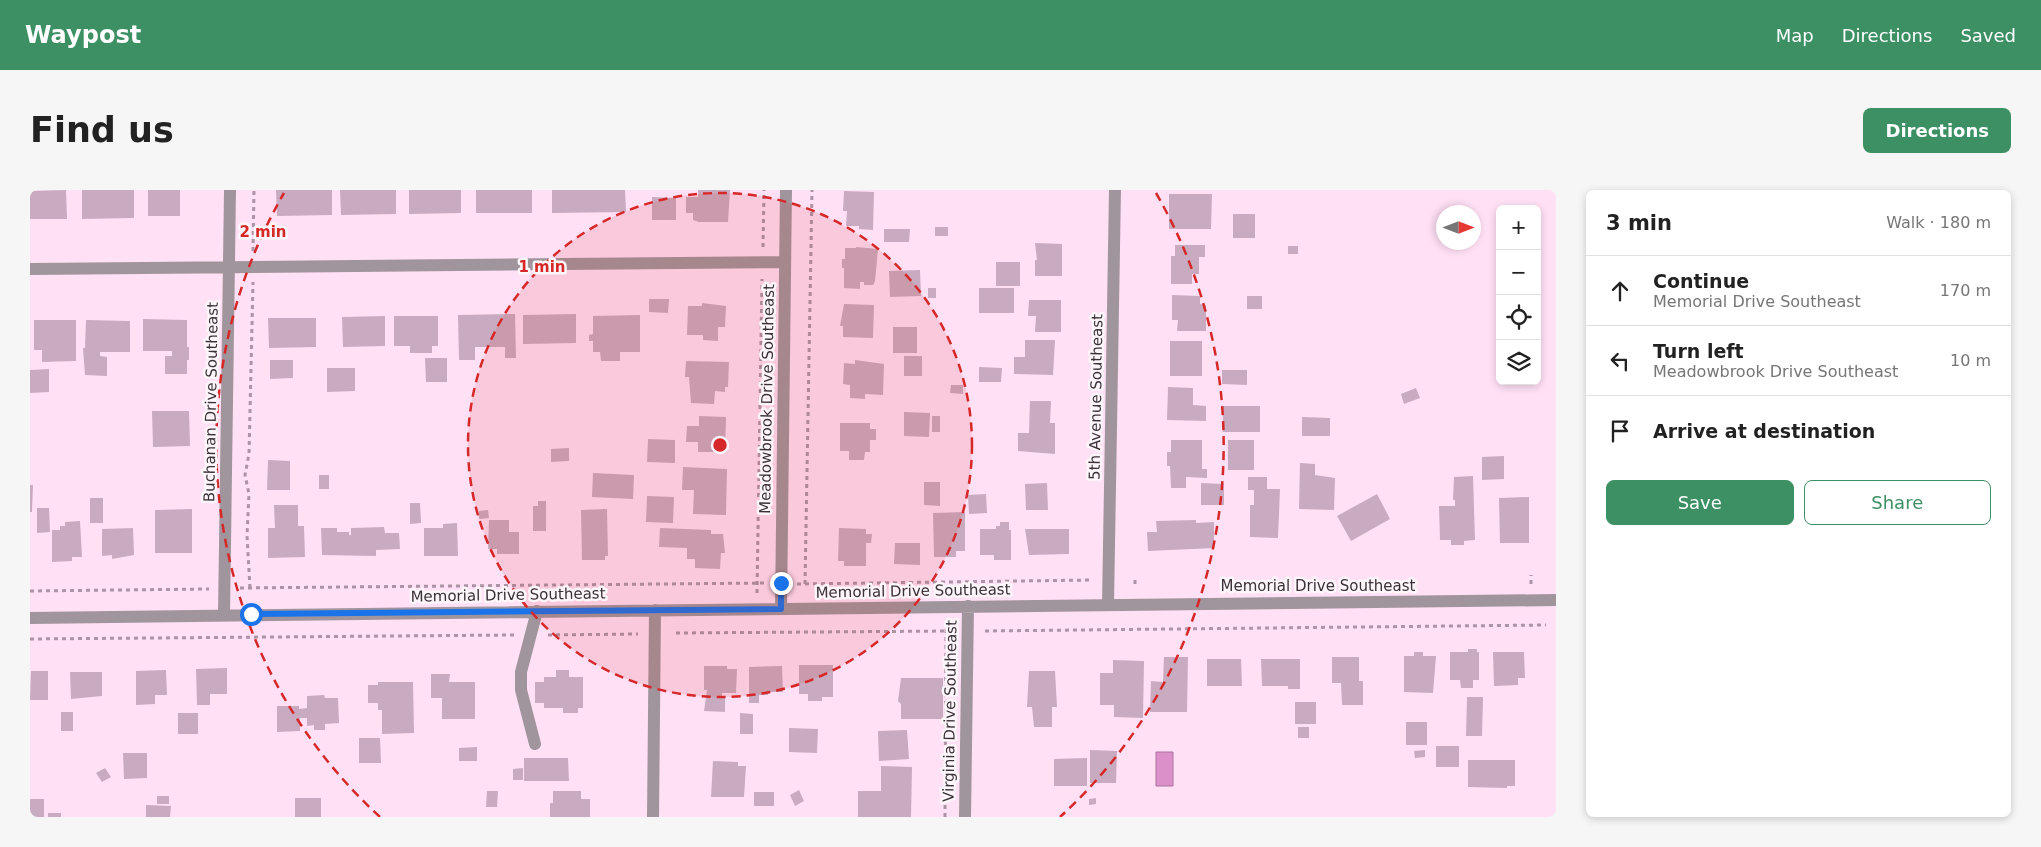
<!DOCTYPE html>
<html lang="en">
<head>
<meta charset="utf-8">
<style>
	body { margin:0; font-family:"DejaVu Sans",sans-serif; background:#f6f6f6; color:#222 }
	.controls { position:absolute; right:15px; top:15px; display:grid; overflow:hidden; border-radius:8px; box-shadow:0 2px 8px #0003 }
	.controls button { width:45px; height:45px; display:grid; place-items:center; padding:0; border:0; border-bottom:1px solid #e0e0e0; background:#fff; color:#222; font:25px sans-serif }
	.compass { position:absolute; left:1406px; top:15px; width:45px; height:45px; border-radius:50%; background:#fff; box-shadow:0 2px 8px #0003; rotate:90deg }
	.stop { position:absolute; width:15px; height:15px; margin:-11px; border:4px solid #1a73e8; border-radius:50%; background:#fff }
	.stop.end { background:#1a73e8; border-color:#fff; box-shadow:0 1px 5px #0008 }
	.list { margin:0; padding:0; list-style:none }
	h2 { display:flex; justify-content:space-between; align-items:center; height:65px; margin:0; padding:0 20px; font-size:21px }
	h2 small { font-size:16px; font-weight:400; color:#767676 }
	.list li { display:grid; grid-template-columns:32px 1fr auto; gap:15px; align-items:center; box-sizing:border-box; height:70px; padding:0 20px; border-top:1px solid #e0e0e0 }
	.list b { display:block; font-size:19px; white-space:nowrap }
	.list p { margin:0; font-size:16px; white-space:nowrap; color:#767676 }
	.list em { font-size:16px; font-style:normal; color:#767676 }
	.actions { display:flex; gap:10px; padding:15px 20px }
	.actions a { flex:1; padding:11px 0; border:1px solid #3c9063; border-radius:8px; text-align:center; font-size:18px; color:#3c9063 }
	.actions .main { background:#3c9063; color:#fff }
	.icon { flex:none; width:28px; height:28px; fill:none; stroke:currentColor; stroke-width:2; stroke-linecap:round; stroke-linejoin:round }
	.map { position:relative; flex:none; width:1526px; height:627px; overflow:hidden; border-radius:8px }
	header { display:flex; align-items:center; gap:30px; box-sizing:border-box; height:70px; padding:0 25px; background:#3c9063; color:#fff }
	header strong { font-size:24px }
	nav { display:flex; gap:28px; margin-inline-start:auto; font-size:18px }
	.intro { display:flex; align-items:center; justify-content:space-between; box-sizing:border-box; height:120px; padding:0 30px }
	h1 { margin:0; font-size:35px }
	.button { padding:12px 22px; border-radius:8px; background:#3c9063; color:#fff; font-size:18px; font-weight:700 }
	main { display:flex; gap:30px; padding:0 30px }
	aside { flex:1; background:#fff; border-radius:8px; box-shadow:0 2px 8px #0003 }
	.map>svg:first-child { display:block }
	.water { fill:#dc90c9; stroke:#ac739e }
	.building { fill:#c8abc0 }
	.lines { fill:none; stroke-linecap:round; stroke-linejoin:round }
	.path { stroke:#ab94a3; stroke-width:3; stroke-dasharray:4 4; stroke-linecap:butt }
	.minor { stroke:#a1959d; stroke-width:12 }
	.route { stroke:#1a73e8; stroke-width:6 }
	.ring { fill:none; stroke:#d62828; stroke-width:2.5; stroke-dasharray:9 6 }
	.labels { text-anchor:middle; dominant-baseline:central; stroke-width:5; stroke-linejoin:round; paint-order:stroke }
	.street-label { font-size:15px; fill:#3c3038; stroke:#fcf6fa }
	.centre { fill:#d62828; stroke:#fcf6fa; stroke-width:2.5 }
	.ring-label { font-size:15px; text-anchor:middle; font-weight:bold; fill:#d62828; stroke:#fcf6fa; stroke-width:5; stroke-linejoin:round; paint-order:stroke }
</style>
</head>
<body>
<header>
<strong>Waypost</strong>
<nav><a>Map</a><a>Directions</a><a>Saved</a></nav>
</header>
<div class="intro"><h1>Find us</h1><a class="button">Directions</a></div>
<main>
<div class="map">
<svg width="1526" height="627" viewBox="0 0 1526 627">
	<rect width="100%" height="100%" fill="#ffe0f5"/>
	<path class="water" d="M1126 562H1143V596H1126Z"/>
	<path class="building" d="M36 0 37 29H0V1Z
		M52 0H104V28L52 29Z
		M118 0H150V26H118Z
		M246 0H302V25L247 26Z
		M310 0H366V24L311 25Z
		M379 0H431V23L379 24Z
		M446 0H502V23H446Z
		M522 0H595L596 22 522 23Z
		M668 0H700L698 32H669L663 30V23H656V7H668Z
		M814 1 844 2 843 40 829 39V36H816L817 21H813Z
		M1139 4H1182L1181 39H1139Z
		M622 7 646 8V30H622Z
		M1203 24H1225V48H1203Z
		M905 37H918V46H905Z
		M854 39H880L879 52H854Z
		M1005 53 1032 54V86H1005V70H1007Z
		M1145 55H1175V67H1169V84H1162V94H1141V66H1145Z
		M1258 56H1268V64H1258Z
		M826 57 848 59 845 91 843 95H834V92H830V99L814 98V78H812V69H815V58H826Z
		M966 72H990V96H966Z
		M890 80 891 106 860 107 859 81Z
		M898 98H906V108H898Z
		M949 98H984V123H949Z
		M1142 105 1170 106V114L1176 115V141H1147L1148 130H1142Z
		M1217 106H1232V119H1217Z
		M619 109H639L638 123 619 122Z
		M999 110H1031V142H1005L1006 126H998Z
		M672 113 696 116 695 137H688V151L673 150V145H657L658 116H672Z
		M814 114 844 115 843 148 813 147V136H810Z
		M485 124 486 168H475V157H445V170H429L428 125Z
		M546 124V153L493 154V125Z
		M610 125V162H590V171H571L570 162H563V151H559V145L563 144V126Z
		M355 126V156L313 157 312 127Z
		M364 126H408V156H402V163H380V156H364Z
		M238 128H286V157L239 158Z
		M113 129 157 130V157H159V170H157V184H135V166H142V161H113Z
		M4 130H46V171L12 172V160H4Z
		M56 130 100 131V162H70V166L77 167V186L55 185 53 158H55Z
		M863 137H887V163H863Z
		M995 150H1025L1023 185 984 184V167H995Z
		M1140 151H1172V186H1140Z
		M874 166H892V186H874Z
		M395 168H417V192H396Z
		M240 170H263V188L240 189Z
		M825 170 854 174 853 205 835 204V209L820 208V195L813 194 814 173 825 174Z
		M656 171 699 172 698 197H695V202L685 201 684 214 661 213 659 187H655Z
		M949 177 972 178 971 192H949Z
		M297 178H325V201L297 202Z
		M19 179V202L0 203V180Z
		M1192 180H1217V195L1192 194Z
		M921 195H933V204L920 203Z
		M1138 197 1163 198V215L1176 216V231L1137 230Z
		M1386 198 1390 208 1374 214 1371 204Z
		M1000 211H1021L1020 233H1025V264L988 261V243H999Z
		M1193 216H1230V242H1193Z
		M122 221H159L160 256 123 257Z
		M874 222 900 223 899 247 874 246Z
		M669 226 696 227 695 262H668V252H656L657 236H669Z
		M902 226H910V242H902Z
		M1272 227 1300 228V246H1272Z
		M810 233H840V239H846V250H840V262H835L834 270H819V261H810Z
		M618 249 645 250V273L617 272Z
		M1141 250H1172V279H1177V288L1156 287V298H1141L1140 276H1137V262H1141Z
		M1198 250H1224V280H1198Z
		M539 258V271L521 272V259Z
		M1474 266V289L1452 290V267Z
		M238 270 260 271V300H237Z
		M1270 273 1285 274V285L1305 288 1304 320 1269 319Z
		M653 277 697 279 696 325 663 324 664 300H652Z
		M563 283 604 285 603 309 562 307Z
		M289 285H299V299H289Z
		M1443 286 1445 350 1434 351V355H1421V350H1410L1409 316H1425V310H1423L1424 287Z
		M1218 287H1237V299H1250L1248 348 1220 347V315H1224V300H1218Z
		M894 292H910V316L894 315Z
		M1017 293 1018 320H996L995 294Z
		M1171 293 1194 294V315H1171Z
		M0 295H3L2 322H0Z
		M956 304 957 323 939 324 938 305Z
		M1347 304 1360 329 1321 351 1307 326Z
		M617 306 644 307 643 333 616 332Z
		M1499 307V353H1470L1469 308Z
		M60 308H73V333H60Z
		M508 311H516V341H503V316H508Z
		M380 313H390L391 333 380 334Z
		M244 315H268V336H274L275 367 238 368V338H245Z
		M7 318H19L20 342 7 343Z
		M162 319V363H125V320Z
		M577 319 578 366H575V370H552L551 320Z
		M458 320 459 328 449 329V321Z
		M935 322V361H926V367H904L903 323Z
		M459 330H479V342H489V364H467V359H458Z
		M1166 330V333L1184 332V358L1118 361 1117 342H1127L1126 331Z
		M50 331 52 367H42V371L22 372V340H30V336H35V332Z
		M970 332H979V340H981V370H964V365H950V339H966V336H970Z
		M427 333 428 366H394V338H413V334Z
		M354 337 355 343H369L370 359 346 360V366L292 365 291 338H307V342H319V345H321V338Z
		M103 338 104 365 82 369V365L72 366V339Z
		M630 338 681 340V344H693L695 363H691L690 379 665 378V369H657V358L629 357Z
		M809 338 836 339V344H842L841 353H836V376H814V371H808Z
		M995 339H1039V364L999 365Z
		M865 353H890V375L864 374Z
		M1438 459H1447V462H1449V490H1443V498H1431L1430 490H1420V462H1438Z
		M1384 462H1393V466H1406L1403 503 1374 502V466H1384Z
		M1463 462H1494L1495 488H1488V495L1464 496Z
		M1134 467H1158L1157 522H1120L1121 491 1133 492Z
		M1302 467H1329V491H1333V515H1312L1311 493H1302Z
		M1177 469H1211L1212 496H1177Z
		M1231 469H1270V499H1258V496H1232Z
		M1083 470 1114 471 1113 528 1084 527V515H1070V483H1083Z
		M769 475H803V507H792V511H778V504H769Z
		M674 476H697V479H707L706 503H692V508H695V522L674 521 677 500H674Z
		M752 476 753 502H738V505H729V513H719V477Z
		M197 478V504H180V515H167L166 479Z
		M136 480 137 505H125V514L106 515V481Z
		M526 480H539V487H553V518H548V523H533V518H514V513H505V492H514V487H526Z
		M1 481H18V510H0Z
		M999 481H1025L1027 517H1022V537H1004L1002 517H997Z
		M40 482H72V506L41 509Z
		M401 484H420L419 492H445V529H412V508H401Z
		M871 488H913V529H871V514L868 511Z
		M348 492H383L384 543 352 544V520H348V513H338V495H348Z
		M294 505 295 508H308L309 533 295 534V540H284V535L277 536V528H270V541L247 542V516H269V519L277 518V506Z
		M1437 507H1453L1452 546H1436Z
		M1265 512H1286V534H1265Z
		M31 522H43V541H31Z
		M148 523H168V544H148Z
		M710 523 723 524V544H710Z
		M1376 532H1397V555H1376Z
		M1268 537H1279V548H1268Z
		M759 538 788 539 787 563 759 562Z
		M877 540 879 569 849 571 848 541Z
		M329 548H350L351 573H329Z
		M1406 556H1429V577H1406Z
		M447 557V571H429V558Z
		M1060 560 1087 561 1086 593H1060Z
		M1395 560V567L1385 568 1384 561Z
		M93 563H117V588L94 589Z
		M494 568H538L539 591H494Z
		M1057 568V596H1024V569Z
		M1438 570H1485V596H1477V598L1438 597Z
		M683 571 708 572V576H716L714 607H681Z
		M851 576 882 577 881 627H828V601H851Z
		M75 578 81 587 72 592 66 583Z
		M493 578V590H483V579Z
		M769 600 774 611 765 616 760 605Z
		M457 601H468L467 617H456Z
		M523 601H551V609H560V627H520V613H523Z
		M724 602H744V616H724Z
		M127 606H139V614H127Z
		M265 608H291V627H265Z
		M1066 608V614L1059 615V609Z
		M0 609H14V627H0Z
		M116 615 141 616 140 627H116Z
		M18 623H31V627H18Z"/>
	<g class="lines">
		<path class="path" d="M733 57 734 0
			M223 61 224 0
			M1105 390V398
			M767 394 1061 390
			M775 394 782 0
			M1501 394V385
			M210 398 736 393
			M220 398 217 346 219 304 215 285 219 264 223 92
			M0 401 179 399
			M727 403 732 89
			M955 441 1516 435
			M646 443 922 441
			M518 445 608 444
			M0 449 484 445
			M915 627 916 435"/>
		<path class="minor" d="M0 79 755 72
			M1078 414 1085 0
			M751 419 756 0
			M194 425 200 0
			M0 428 1526 410
			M505 554 491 500V482L507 421
			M623 627 625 420
			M935 627 938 416"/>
	</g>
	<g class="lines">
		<path class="route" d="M221 424 751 419V393"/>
	</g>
	<circle cx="690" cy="255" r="252" fill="#d62828" fill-opacity=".12"/>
	<g class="ring">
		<circle cx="690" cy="255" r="252"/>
		<path d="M350 627A504 504 0 0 1 254 3M1126 3A504 504 0 0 1 1030 627"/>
	</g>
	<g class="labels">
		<g class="street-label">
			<text transform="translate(1066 207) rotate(-89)">5th Avenue Southeast</text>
			<text transform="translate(737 209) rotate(-89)">Meadowbrook Drive Southeast</text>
			<text transform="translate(181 212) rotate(-89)">Buchanan Drive Southeast</text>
			<text x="1288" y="396">Memorial Drive Southeast</text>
			<text transform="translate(883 401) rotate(-1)">Memorial Drive Southeast</text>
			<text transform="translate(478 405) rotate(-1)">Memorial Drive Southeast</text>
			<text transform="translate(920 521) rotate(-89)">Virginia Drive Southeast</text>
		</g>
	</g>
	<circle cx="690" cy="255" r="8" class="centre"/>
	<g class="ring-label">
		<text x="233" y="47">2 min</text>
		<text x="512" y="82">1 min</text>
	</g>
</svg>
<div class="controls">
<button>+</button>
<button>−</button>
<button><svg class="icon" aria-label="locate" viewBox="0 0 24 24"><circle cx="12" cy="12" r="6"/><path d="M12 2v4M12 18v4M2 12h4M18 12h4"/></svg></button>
<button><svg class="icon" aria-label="layers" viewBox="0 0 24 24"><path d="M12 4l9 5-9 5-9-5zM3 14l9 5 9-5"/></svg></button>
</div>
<svg class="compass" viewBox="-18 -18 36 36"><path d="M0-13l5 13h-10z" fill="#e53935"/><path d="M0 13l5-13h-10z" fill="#767676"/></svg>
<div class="stop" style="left:221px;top:424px"></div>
<div class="stop end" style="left:751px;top:393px"></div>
</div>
<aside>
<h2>3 min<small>Walk · 180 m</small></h2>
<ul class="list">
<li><svg class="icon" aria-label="ahead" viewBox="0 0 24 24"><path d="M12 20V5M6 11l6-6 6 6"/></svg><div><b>Continue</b><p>Memorial Drive Southeast</p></div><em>170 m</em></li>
<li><svg class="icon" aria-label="left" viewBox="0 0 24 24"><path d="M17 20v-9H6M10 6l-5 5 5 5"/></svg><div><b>Turn left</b><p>Meadowbrook Drive Southeast</p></div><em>10 m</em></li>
<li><svg class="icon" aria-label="arrive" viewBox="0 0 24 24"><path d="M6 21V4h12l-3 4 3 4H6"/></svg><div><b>Arrive at destination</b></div></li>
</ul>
<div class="actions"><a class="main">Save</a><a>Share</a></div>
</aside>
</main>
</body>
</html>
